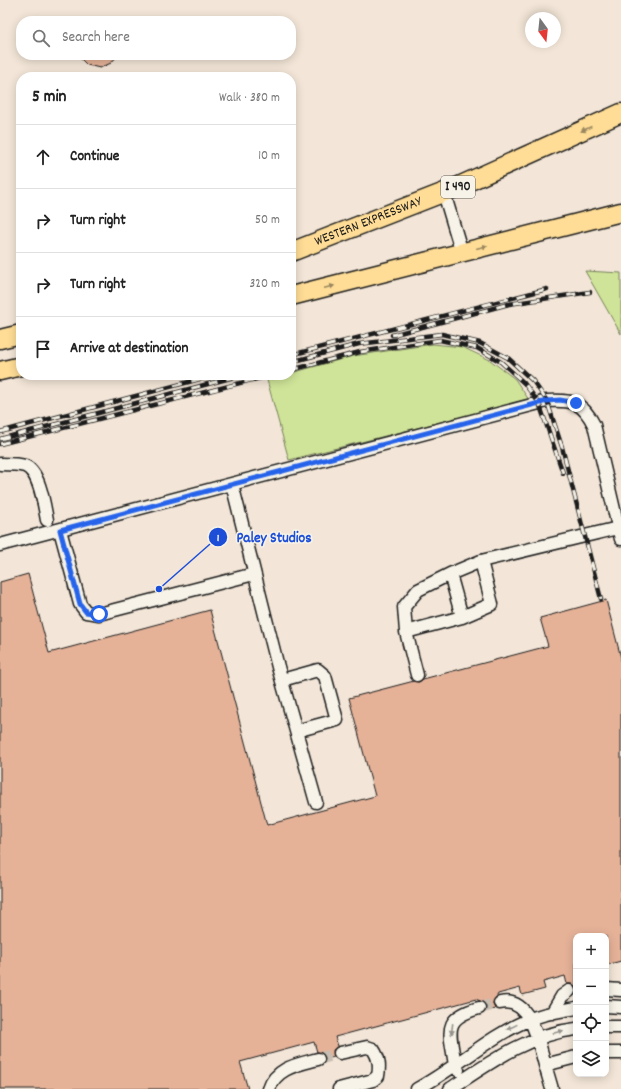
<!DOCTYPE html>
<html lang="en">
<head>
<meta charset="utf-8">
<style>
	body { margin:0; font-family:Dekko,sans-serif; background:#f2f2f2; color:#222 }
	.controls { position:absolute; right:12px; bottom:12px; display:grid; overflow:hidden; border-radius:8px; box-shadow:0 2px 10px #0003 }
	.controls button { width:36px; height:36px; display:grid; place-items:center; padding:0; border:0; border-bottom:1px solid #e0e0e0; background:#fff; color:#222; font:20px sans-serif }
	.compass { position:absolute; left:525px; top:12px; width:36px; height:36px; border-radius:50%; background:#fff; box-shadow:0 2px 10px #0003; rotate:165deg }
	.stop { position:absolute; width:12px; height:12px; margin:-9px; border:3px solid #2563eb; border-radius:50%; background:#fff }
	.stop.end { background:#2563eb; border-color:#fff; box-shadow:0 1px 4px #0008 }
	.list { margin:0; padding:0; list-style:none }
	h2 { display:flex; justify-content:space-between; align-items:center; height:52px; margin:0; padding:0 16px; font-size:17px }
	h2 small { font-size:13px; font-weight:400; color:#767676 }
	.list li { display:grid; grid-template-columns:26px 1fr auto; gap:12px; align-items:center; box-sizing:border-box; height:64px; padding:0 16px; border-top:1px solid #e0e0e0 }
	.list b { display:block; font-size:15px; white-space:nowrap }
	.list em { font-size:13px; font-style:normal; color:#767676 }
	.icon { flex:none; width:22px; height:22px; fill:none; stroke:currentColor; stroke-width:2; stroke-linecap:round; stroke-linejoin:round }
	.map { position:relative; flex:none; width:621px; height:1089px; overflow:hidden }
	.search { position:absolute; background:#fff; box-shadow:0 2px 10px #0003; left:16px; top:16px; width:280px; height:44px; display:flex; align-items:center; gap:10px; box-sizing:border-box; padding:0 14px; border-radius:16px; color:#767676; font-size:15px }
	.panel { position:absolute; background:#fff; box-shadow:0 2px 10px #0003; left:16px; top:72px; width:280px; height:308px; border-radius:16px }
	.map>svg:first-child { display:block }
	.green { fill:#cfe498; stroke:#76805a }
	.building { fill:#e5b298; stroke:#1c1c1c }
	.lines { fill:none; stroke-linecap:round; stroke-linejoin:round }
	.minor-tunnel { stroke:#c8beb2; stroke-width:12; stroke-dasharray:12 6; stroke-linecap:butt }
	.minor-casing { stroke:#1c1c1c; stroke-width:15 }
	.highway-casing { stroke:#1c1c1c; stroke-width:21 }
	.minor { stroke:#f7f3e8; stroke-width:12 }
	.highway { stroke:#ffdd96; stroke-width:18 }
	.rail-casing { stroke:#1c1c1c; stroke-width:4.5 }
	.rail { stroke:#f7f3e8; stroke-width:3; stroke-dasharray:9; stroke-linecap:butt }
	.oneway { fill:#99865f }
	.oneway2 { fill:#94928c }
	.route { stroke:#2563eb; stroke-width:5 }
	.labels { text-anchor:middle; dominant-baseline:central; stroke-width:3; stroke-linejoin:round; paint-order:stroke }
	.shield { fill:#f7f3e8; stroke:#5e5c59; stroke-width:1 }
	.shield-label { font-size:13px; font-weight:bold; fill:#1c1c1c }
	.street-label { font-size:14px; fill:#1c1c1c; stroke:#f7f3e8 }
	.leader { fill:none; stroke:#1d4ed8; stroke-width:1.5 }
	.callout-dot { fill:#1d4ed8; stroke:#f7f3e8; stroke-width:1.5 }
	.mark-label { font-size:12px; text-anchor:middle; font-weight:bold; fill:#fff }
	.callout-label { font-size:15px; text-anchor:middle; font-weight:bold; fill:#1d4ed8; stroke:#f7f3e8; stroke-width:3; stroke-linejoin:round; paint-order:stroke }
</style>
</head>
<body>
<div class="map">
<svg width="621" height="1089" viewBox="0 0 621 1089">
	<rect width="100%" height="100%" fill="#f3e6d8"/>
	<filter id="ink" filterUnits="userSpaceOnUse"><feTurbulence type="fractalNoise" baseFrequency=".025" numOctaves="2"/><feDisplacementMap in="SourceGraphic" scale="8" xChannelSelector="R" yChannelSelector="G"/><feConvolveMatrix kernelMatrix="1 2 1 2 8 2 1 2 1" color-interpolation-filters="sRGB"/></filter>
	<g filter="url(#ink)">
		<path class="green" d="M585 271 621 273V334Z
			M433 344 462 347 490 360 515 379 529 400 289 460 267 380 291 375V373L353 356Z"/>
		<path class="building" d="M77 55H118L111 63 100 68 87 65Z
			M28 574 49 653 210 610 267 825 375 796 349 698 414 681 419 682 423 679 548 646 540 618 606 600 621 658V961L606 965V936H576V989L572 984H567L565 976 543 982 545 989 522 995 520 988 498 994 493 1003 495 1009 486 1011V1006L484 1003 476 999 335 1037 338 1046 333 1050 334 1057 325 1059 323 1053 317 1052 314 1042 240 1062 248 1089H0V582Z"/>
		<g class="lines">
			<path class="minor-tunnel" d="M479 1008 500 1003
				M318 1059 340 1053"/>
			<g class="minor-casing">
				<path id="minor" d="M444 193 462 253
					M0 464C8 464 18 464 25 466 40 472 44 505 47 520
					M232 484 278 667 316 802
					M60 530 80 604 86 612 99 614 254 574
					M0 545 547 401C572 400 582 401 594 425L621 539
					M481 561 492 604 462 617 450 574 481 561 618 528
					M406 632 462 617
					M417 675 406 632 404 607 418 590 450 574
					M282 680 318 670 325 676 337 720 296 731
					M606 989 621 990
					M500 1003C531 996 539 1044 545 1065
					M606 1006 621 1007
					M552 1013 562 996 569 991
					M606 1027H621
					M606 1053H621
					M458 1070 455 1066C451 1033 440 1019 479 1008
					M269 1089C276 1067 300 1064 318 1059
					M339 1089 373 1080 378 1076C380 1065 379 1058 373 1049L367 1047 340 1053
					M417 1089C456 1068 488 1037 528 1020 543 1013 560 1011 576 1008
					M450 1089C489 1063 529 1034 576 1029
					M552 1089 545 1065 576 1057"/>
			</g>
			<g class="highway-casing">
				<g id="highway">
					<path id="s1" d="M291 252 450 190 621 113"/>
					<path d="M291 296 621 212"/>
					<path d="M0 339 21 334"/>
					<path d="M0 371 21 366"/>
				</g>
			</g>
			<use href="#minor" class="minor"/>
			<use href="#highway" class="highway"/>
			<g class="rail-casing">
				<path id="rail" d="M392 335 509 304 590 292
					M291 355 547 289
					M291 362 359 344 442 334 480 343 508 358 533 381 547 401 562 447 601 599
					M291 370 360 352 440 340 477 348 501 362 524 383 539 403 563 473
					M0 432 215 375
					M0 439 242 375
					M0 444 272 375"/>
			</g>
			<use href="#rail" class="rail"/>
		</g>
		<defs><path id="oneway-solid" d="M-6-.8H1V-3.2L6.5 0L1 3.2V.8H-6Z"/></defs>
		<g class="oneway">
			<use href="#oneway-solid" transform="translate(586 129) rotate(155)"/>
			<use href="#oneway-solid" transform="translate(482 247) rotate(-14)"/>
			<use href="#oneway-solid" transform="translate(329 287) rotate(-14)"/>
		</g>
		<g class="oneway2">
			<use href="#oneway-solid" transform="translate(512 1027) rotate(154)"/>
			<use href="#oneway-solid" transform="translate(452 1029) rotate(97)"/>
			<use href="#oneway-solid" transform="translate(558 1032) rotate(-15)"/>
		</g>
	</g>
	<g class="lines" filter="url(#ink)">
		<path class="route" d="M99 614 86 612 80 604 60 530 547 401 560 400 576 403"/>
	</g>
	<g class="labels">
		<rect class="shield" x="441" y="176" width="34" height="22" rx="3"/>
		<g class="shield-label">
			<text x="458" y="187">I 490</text>
		</g>
		<g class="street-label">
			<text stroke="none"><textPath href="#s1" startOffset="83">WESTERN EXPRESSWAY</textPath></text>
		</g>
	</g>
	<path class="leader" d="M159 589L218 537"/>
	<g class="callout-dot">
		<circle cx="159" cy="589" r="4"/>
		<circle cx="218" cy="537" r="10"/>
	</g>
	<g class="mark-label">
		<text x="218" y="541">1</text>
	</g>
	<g class="callout-label">
		<text x="274" y="542">Paley Studios</text>
	</g>
</svg>
<div class="controls">
<button>+</button>
<button>−</button>
<button><svg class="icon" aria-label="locate" viewBox="0 0 24 24"><circle cx="12" cy="12" r="6"/><path d="M12 2v4M12 18v4M2 12h4M18 12h4"/></svg></button>
<button><svg class="icon" aria-label="layers" viewBox="0 0 24 24"><path d="M12 4l9 5-9 5-9-5zM3 14l9 5 9-5"/></svg></button>
</div>
<svg class="compass" viewBox="-18 -18 36 36"><path d="M0-13l5 13h-10z" fill="#e53935"/><path d="M0 13l5-13h-10z" fill="#767676"/></svg>
<div class="stop" style="left:99px;top:614px"></div>
<div class="stop end" style="left:576px;top:403px"></div>
<div class="search"><svg class="icon" aria-label="search" viewBox="0 0 24 24"><circle cx="10" cy="10" r="6"/><path d="M15 15l6 6"/></svg>Search here</div>
<section class="panel">
<h2>5 min<small>Walk · 380 m</small></h2>
<ul class="list">
<li><svg class="icon" aria-label="ahead" viewBox="0 0 24 24"><path d="M12 20V5M6 11l6-6 6 6"/></svg><div><b>Continue</b></div><em>10 m</em></li>
<li><svg class="icon" aria-label="right" viewBox="0 0 24 24"><path d="M7 20v-9h11M14 6l5 5-5 5"/></svg><div><b>Turn right</b></div><em>50 m</em></li>
<li><svg class="icon" aria-label="right" viewBox="0 0 24 24"><path d="M7 20v-9h11M14 6l5 5-5 5"/></svg><div><b>Turn right</b></div><em>320 m</em></li>
<li><svg class="icon" aria-label="arrive" viewBox="0 0 24 24"><path d="M6 21V4h12l-3 4 3 4H6"/></svg><div><b>Arrive at destination</b></div></li>
</ul>
</section>
</div>
</body>
</html>
